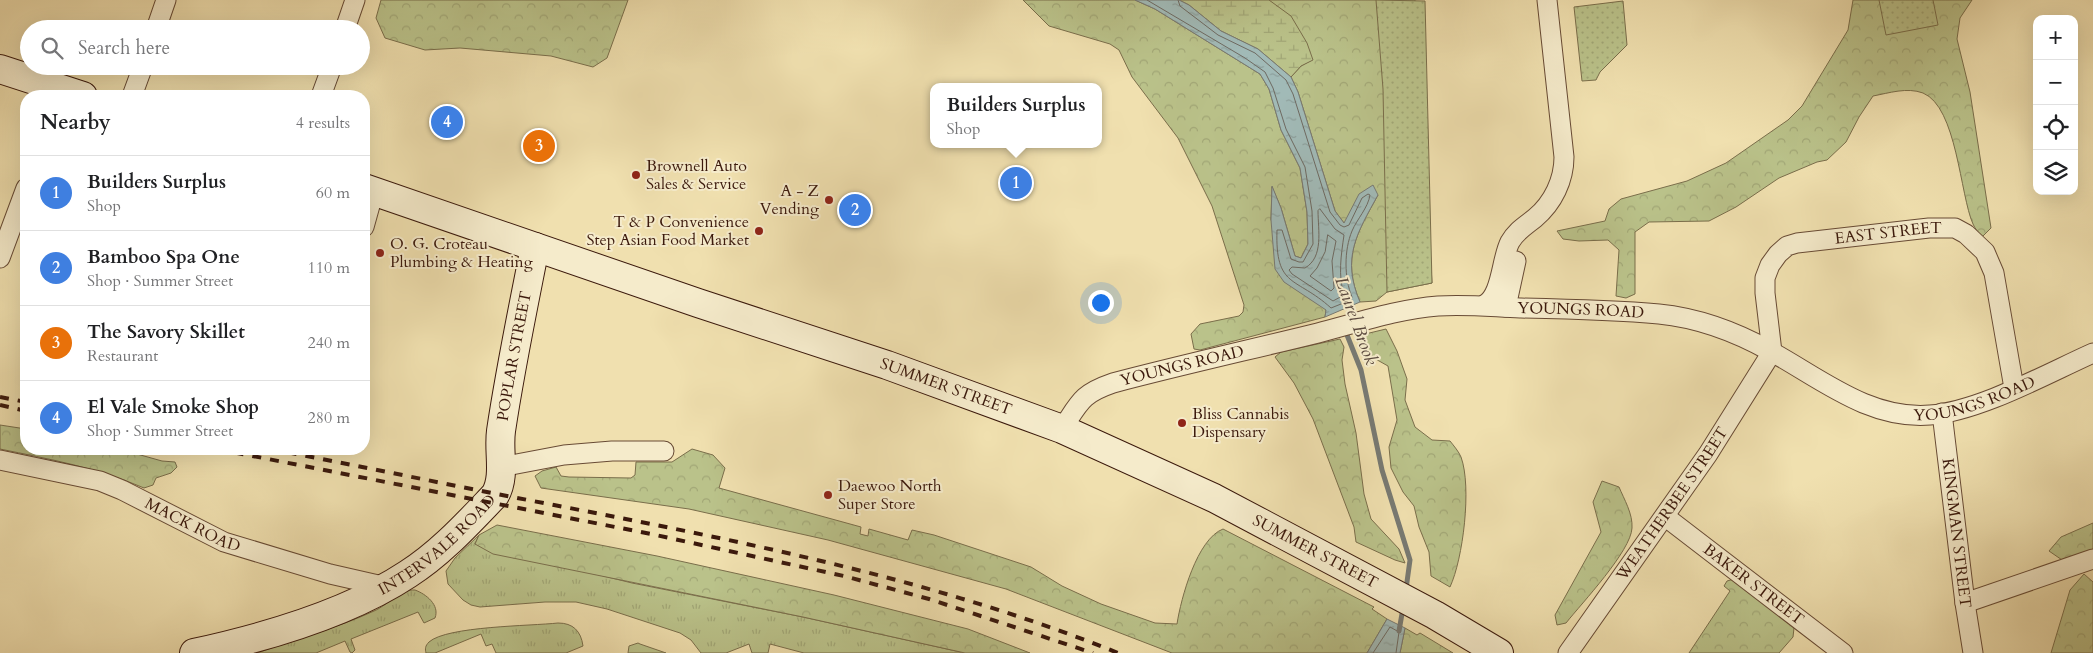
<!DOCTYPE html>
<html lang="en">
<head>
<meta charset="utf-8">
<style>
	body { margin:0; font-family:Cardo,serif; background:#f6f6f6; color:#202124 }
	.controls { position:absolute; right:15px; top:15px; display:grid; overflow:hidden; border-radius:10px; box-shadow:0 5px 20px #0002 }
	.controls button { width:45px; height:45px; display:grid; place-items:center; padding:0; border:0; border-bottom:1px solid #e0e0e0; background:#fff; color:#202124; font:25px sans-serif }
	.you { position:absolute; left:1100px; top:302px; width:18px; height:18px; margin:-12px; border:4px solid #fff; border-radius:50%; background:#1a73e8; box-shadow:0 0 0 8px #1a73e833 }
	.badge { display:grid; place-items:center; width:32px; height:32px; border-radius:50%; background:#8f2418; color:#fff; font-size:16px; font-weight:700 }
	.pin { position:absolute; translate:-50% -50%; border:2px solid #fff; box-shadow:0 1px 5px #0006 }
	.popup { position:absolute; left:930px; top:83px; width:172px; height:65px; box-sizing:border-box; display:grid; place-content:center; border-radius:10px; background:#fff; filter:drop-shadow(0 1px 4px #0005); font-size:16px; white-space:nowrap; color:#757577 }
	.popup b { font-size:19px; color:#202124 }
	.popup::after { content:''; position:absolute; left:50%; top:100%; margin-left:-10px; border:10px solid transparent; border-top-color:#fff }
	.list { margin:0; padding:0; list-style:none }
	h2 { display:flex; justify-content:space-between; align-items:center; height:65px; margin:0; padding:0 20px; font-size:21px }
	h2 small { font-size:16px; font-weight:400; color:#757577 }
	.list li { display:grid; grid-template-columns:32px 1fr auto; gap:15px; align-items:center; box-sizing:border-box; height:75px; padding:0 20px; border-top:1px solid #e0e0e0 }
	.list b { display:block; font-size:19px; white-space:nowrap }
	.list p { margin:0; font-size:16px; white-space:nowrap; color:#757577 }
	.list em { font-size:16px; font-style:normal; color:#757577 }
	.icon { flex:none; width:28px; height:28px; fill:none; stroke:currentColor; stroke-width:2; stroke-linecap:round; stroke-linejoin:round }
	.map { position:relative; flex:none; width:2093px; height:653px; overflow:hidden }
	.search { position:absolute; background:#fff; box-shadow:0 5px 20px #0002; left:20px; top:20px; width:350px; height:55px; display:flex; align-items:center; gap:12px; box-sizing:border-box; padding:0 18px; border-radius:28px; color:#757577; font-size:19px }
	.panel { position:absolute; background:#fff; box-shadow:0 5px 20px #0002; left:20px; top:90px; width:350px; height:365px; border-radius:20px }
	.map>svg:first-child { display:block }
	.grass { fill:url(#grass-tufts); stroke:#7a6e4b }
	.forest { fill:url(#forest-crowns); stroke:#7a6e4b }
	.wetland { fill:url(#wetland-marsh); stroke:#7a6e4b }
	.park { fill:url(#park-dots); stroke:#7a6e4b }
	.water { fill:url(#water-ripples); stroke:#787a73 }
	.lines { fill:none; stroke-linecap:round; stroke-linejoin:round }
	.shore { stroke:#6e6a62; stroke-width:1 }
	.stream { stroke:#787a73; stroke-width:5 }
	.minor-casing { stroke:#684b35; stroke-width:21 }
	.secondary-casing { stroke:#3b190c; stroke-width:30 }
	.minor { stroke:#f5ebcb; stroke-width:19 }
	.secondary { stroke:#f5ebcb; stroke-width:28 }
	.rail { stroke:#3b190c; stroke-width:4; stroke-dasharray:9 9; stroke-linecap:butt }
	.poi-dot { fill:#8f2418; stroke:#f5ebcb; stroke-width:2 }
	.labels { text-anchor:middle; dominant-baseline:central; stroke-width:4; stroke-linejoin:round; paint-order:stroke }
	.poi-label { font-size:16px; fill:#3b190c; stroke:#f5ebcb; text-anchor:start }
	.street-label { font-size:16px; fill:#3b190c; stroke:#f5ebcb }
	.water-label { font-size:18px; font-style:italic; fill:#5a493f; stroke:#f5ebcb }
</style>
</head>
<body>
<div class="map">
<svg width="2093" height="653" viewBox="0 0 2093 653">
	<defs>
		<pattern id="grass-tufts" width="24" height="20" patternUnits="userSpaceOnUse" patternTransform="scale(1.25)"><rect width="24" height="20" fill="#bac28a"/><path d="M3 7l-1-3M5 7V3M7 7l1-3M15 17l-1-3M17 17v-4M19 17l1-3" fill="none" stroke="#a1a676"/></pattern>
		<pattern id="forest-crowns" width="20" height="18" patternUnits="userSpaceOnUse" patternTransform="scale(1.25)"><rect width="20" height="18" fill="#bac28a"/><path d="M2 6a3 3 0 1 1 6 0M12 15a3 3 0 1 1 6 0" fill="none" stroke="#a1a676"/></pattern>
		<pattern id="wetland-marsh" width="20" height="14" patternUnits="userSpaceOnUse" patternTransform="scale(1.25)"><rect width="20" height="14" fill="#bac28a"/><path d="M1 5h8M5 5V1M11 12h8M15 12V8" fill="none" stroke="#a1a676"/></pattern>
		<pattern id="park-dots" width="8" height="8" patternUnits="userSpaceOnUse" patternTransform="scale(1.25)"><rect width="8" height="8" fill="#bac28a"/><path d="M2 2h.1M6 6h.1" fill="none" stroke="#a1a676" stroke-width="1.8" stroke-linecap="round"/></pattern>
		<pattern id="water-ripples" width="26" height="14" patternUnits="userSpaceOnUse" patternTransform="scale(1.25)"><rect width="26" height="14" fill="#a1bab7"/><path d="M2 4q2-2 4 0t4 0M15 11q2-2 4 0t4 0" fill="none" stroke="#8c9f9c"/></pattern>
	</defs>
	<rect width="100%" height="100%" fill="#f0e0af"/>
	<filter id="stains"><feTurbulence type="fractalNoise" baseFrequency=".004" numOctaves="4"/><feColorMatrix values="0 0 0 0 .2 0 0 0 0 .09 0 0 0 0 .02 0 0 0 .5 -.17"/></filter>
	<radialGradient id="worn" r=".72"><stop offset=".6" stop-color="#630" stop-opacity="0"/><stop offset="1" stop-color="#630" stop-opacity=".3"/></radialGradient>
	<path class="grass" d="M479 535 475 544 632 583 803 617 965 653H804L770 644 768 653H752L749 644 726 653H701L691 640 680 633 607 609 576 602H545L480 607 471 605 463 600 448 584 446 571 455 558Z
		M415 590C426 594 440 605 435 618L424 623 418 612 351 639 355 650 352 653 350 652 345 641 316 653H257C296 639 337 628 374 611 388 605 400 589 415 590Z
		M558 623C573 623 581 631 583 646L566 653H496L492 644 486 646 481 634 435 653H426C425 649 425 646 429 642 447 626 531 626 558 623Z
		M638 643 640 644 666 653H628L629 646Z"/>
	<path class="forest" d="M381 0H628L607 58 593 67 551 56 460 48 425 50 385 38 376 18Z
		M1023 0H1135L1155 9 1260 74 1269 89 1281 130 1300 168 1307 212 1308 244 1301 258 1295 256 1281 208 1272 187 1271 220 1326 310 1325 317 1200 350 1194 349 1191 334 1200 324 1239 316 1243 312 1244 305 1212 206 1178 138 1132 77 1119 50 1110 44 1049 26Z
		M1269 0H1415L1432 283 1387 292 1376 301 1360 302C1341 258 1357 233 1378 195L1344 223 1335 211 1298 92 1291 77 1301 66 1312 60Z
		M1853 0H1972L1960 18 1957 39 1970 92 1991 228 1982 237C1979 233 1975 229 1973 224 1960 195 1957 107 1923 93 1907 87 1889 93 1873 96L1859 117 1846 142 1827 160 1817 162 1779 178 1736 207 1709 221 1649 222 1635 232V294L1626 298 1616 296 1619 250 1608 240 1579 241 1563 239 1557 231 1605 221 1609 209 1621 199 1687 181 1726 163 1788 120 1802 106 1848 30Z
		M1386 329 1397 351 1407 379 1405 400 1415 427 1432 440 1450 441C1454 446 1459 452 1461 457 1472 487 1463 559 1450 587L1431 576 1429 552 1419 527 1414 506 1403 492 1391 468 1389 447 1397 420 1388 366 1372 357 1361 345V335Z
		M1340 339 1344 347 1342 360 1345 384 1356 433 1364 494 1371 519 1399 549 1405 563 1395 560 1356 542 1354 527 1313 419 1294 383 1275 357 1281 352Z
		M0 425 26 429V449H119L162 461 175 462 177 467 171 473 156 478 153 485 144 488C98 468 49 459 0 449Z
		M692 449 713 455 725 468 719 488 861 527 860 534 868 536 869 529 908 540 912 530 934 535 1031 567 1062 586 1101 604 1155 623 1177 624C1181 598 1197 539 1223 529L1374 607 1372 609 1387 619 1367 653H1172L1006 589 828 540 689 509 541 488 535 476 542 471 556 467 561 476 569 477 631 478 635 475 636 462H672Z
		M1602 481 1619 487C1624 499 1633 514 1632 528 1631 551 1582 603 1566 623L1557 625 1555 615 1601 532 1593 502Z
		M2093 523V552L2065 562 2049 551 2061 537Z
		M497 525 657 556 834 595 968 629 1030 653H965L803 617 493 554 475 544 479 535Z
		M2084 574 2093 582V653H2051L2070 590Z
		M1734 579 1740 580 1794 628 1793 637 1779 653H1689L1730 591 1724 586 1727 581Z
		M1405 628 1417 635 1420 633 1453 653H1400Z"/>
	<path class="wetland" d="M1179 0H1269L1291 16 1307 43 1313 60 1301 66 1291 77 1258 49 1221 31 1189 5Z"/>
	<path class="park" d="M1376 0 1425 1 1432 283 1387 292 1383 89Z
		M1879 0H1933L1938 25 1886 35Z
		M1623 1 1627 45 1600 72 1596 80 1582 81 1574 7Z"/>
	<path class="water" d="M1135 0H1179L1189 5 1221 31 1258 49 1291 77 1298 92 1335 211 1344 223 1359 194 1373 185 1378 195C1357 233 1341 258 1360 302L1325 317 1326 310 1284 282 1275 269 1271 220 1272 186 1281 208 1295 256 1301 258 1308 244 1307 212 1300 168 1281 130 1269 89 1260 74 1155 9Z
		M1387 619 1405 628 1400 653H1367Z"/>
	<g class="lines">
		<path class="shore" d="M1147 0 1245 58 1265 72 1273 88 1286 129 1305 167 1312 211 1313 244 1303 262H1299L1291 259 1282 230H1277C1275 289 1296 276 1331 308L1351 300 1352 297C1344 278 1344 250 1352 231 1357 219 1368 208 1370 195L1368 194 1362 198 1349 225 1344 227 1340 225 1330 212 1293 94 1286 80 1255 53 1218 35 1180 6 1178 0
			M1320 209 1335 229 1344 235C1341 256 1338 275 1344 295L1333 301 1292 274 1289 270 1292 267 1305 268C1324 257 1318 230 1318 211Z
			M1328 235 1336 241 1332 261 1334 288 1331 291 1310 276 1317 268 1325 252Z
			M1373 653 1390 627 1399 632 1396 653"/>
		<path class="stream" d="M1345 330 1361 370 1382 470 1410 560 1406 589
			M1399 631 1403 608"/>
		<g class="minor-casing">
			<g id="minor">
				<path d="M156 29 166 0"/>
				<path d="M345 29 355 0"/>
				<path d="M132 96 143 66"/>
				<path d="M321 96 332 66"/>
				<path d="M364 227 374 191"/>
				<path d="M0 258 26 188"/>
				<path d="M1484 305C1502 296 1501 259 1510 242 1516 231 1525 226 1535 218 1553 203 1564 180 1564 157L1547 0"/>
				<path d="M1506 307 1516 261"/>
				<path id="s1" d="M1942 413 1965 603 1973 653"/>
				<path id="s2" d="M1062 429C1080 402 1081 394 1113 383 1181 365 1249 350 1318 333 1357 323 1398 309 1438 306 1466 304 1493 307 1520 308 1566 309 1613 310 1659 314 1699 318 1736 332 1770 351 1820 378 1869 420 1930 415 1980 411 2046 374 2093 353"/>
				<path id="s3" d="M0 460 100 481 122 490 224 542 330 574 387 587"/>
				<path d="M501 467 564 455 612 451H664"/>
				<path id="s4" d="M1665 518H1667L1843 653"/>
				<path d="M1965 603 2093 559"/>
				<path id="s5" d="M1568 653 1708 454 1772 352 1765 293V278L1770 265 1778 254 1787 246 1797 243 1929 228H1955L1966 234 1985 252 1994 273 2014 388"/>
			</g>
		</g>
		<g class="secondary-casing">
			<g id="secondary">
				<path d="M0 69 83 96"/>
				<path id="s6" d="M364 188 698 303 887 365 1062 429 1214 498 1435 615 1499 653"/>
				<path id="s7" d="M194 653C263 638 349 613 408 574 441 553 468 523 495 495 506 476 498 452 501 431 510 370 523 308 535 247"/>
			</g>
		</g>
		<use href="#minor" class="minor"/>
		<use href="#secondary" class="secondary"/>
		<path class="rail" d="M0 397 26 402
			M0 405 26 411
			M217 449 651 534 844 576 929 599 1093 653
			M270 449C365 467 459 487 554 505 745 542 937 580 1118 653"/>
	</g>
	<g class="poi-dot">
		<circle cx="636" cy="175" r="5"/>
		<circle cx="829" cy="200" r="5"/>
		<circle cx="759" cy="231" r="5"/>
		<circle cx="380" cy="253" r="5"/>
		<circle cx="1182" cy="423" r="5"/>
		<circle cx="828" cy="495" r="5"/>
	</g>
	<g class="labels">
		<g class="poi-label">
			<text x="646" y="166">Brownell Auto<tspan x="646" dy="18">Sales &amp; Service</tspan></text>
			<text x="819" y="191" text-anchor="end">A - Z<tspan x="819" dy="18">Vending</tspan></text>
			<text x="749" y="222" text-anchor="end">T &amp; P Convenience<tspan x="749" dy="18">Step Asian Food Market</tspan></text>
			<text x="390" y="244">O. G. Croteau<tspan x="390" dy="18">Plumbing &amp; Heating</tspan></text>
			<text x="1192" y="414">Bliss Cannabis<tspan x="1192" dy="18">Dispensary</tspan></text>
			<text x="838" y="486">Daewoo North<tspan x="838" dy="18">Super Store</tspan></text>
		</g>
		<g class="street-label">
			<text stroke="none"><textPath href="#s5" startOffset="580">EAST STREET</textPath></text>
			<text stroke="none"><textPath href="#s2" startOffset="548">YOUNGS ROAD</textPath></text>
			<text stroke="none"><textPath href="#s7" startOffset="488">POPLAR STREET</textPath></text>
			<text stroke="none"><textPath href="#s2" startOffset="142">YOUNGS ROAD</textPath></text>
			<text stroke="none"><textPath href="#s6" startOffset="615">SUMMER STREET</textPath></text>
			<text stroke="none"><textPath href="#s2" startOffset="966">YOUNGS ROAD</textPath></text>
			<text stroke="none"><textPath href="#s5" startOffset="182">WEATHERBEE STREET</textPath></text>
			<text stroke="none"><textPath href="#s3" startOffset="205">MACK ROAD</textPath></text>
			<text stroke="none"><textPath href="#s1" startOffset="121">KINGMAN STREET</textPath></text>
			<text stroke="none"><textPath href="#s7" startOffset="270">INTERVALE ROAD</textPath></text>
			<text stroke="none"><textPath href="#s6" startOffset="1020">SUMMER STREET</textPath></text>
			<text stroke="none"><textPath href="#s4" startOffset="111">BAKER STREET</textPath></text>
		</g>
		<g class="water-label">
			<text transform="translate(1356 321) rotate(70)">Laurel Brook</text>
		</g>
	</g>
	<rect width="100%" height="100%" filter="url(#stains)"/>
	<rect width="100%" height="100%" fill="url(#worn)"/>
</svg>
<div class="controls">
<button>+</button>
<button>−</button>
<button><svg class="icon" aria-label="locate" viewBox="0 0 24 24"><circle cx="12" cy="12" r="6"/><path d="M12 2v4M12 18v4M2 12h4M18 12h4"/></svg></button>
<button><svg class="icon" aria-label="layers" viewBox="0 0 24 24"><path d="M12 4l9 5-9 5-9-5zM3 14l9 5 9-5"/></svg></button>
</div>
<div class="you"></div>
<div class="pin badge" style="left:1016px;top:183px;background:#3f7fe0">1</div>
<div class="popup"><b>Builders Surplus</b>Shop</div>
<div class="pin badge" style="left:855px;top:210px;background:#3f7fe0">2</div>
<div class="pin badge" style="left:539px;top:146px;background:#e8710a">3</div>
<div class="pin badge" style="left:447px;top:122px;background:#3f7fe0">4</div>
<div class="search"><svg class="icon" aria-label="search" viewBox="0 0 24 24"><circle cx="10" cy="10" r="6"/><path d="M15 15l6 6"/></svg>Search here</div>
<section class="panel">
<h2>Nearby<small>4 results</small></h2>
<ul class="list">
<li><span class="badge" style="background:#3f7fe0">1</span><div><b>Builders Surplus</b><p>Shop</p></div><em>60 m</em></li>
<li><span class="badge" style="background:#3f7fe0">2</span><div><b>Bamboo Spa One</b><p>Shop · Summer Street</p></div><em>110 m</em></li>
<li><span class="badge" style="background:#e8710a">3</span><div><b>The Savory Skillet</b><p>Restaurant</p></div><em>240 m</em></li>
<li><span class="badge" style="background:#3f7fe0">4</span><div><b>El Vale Smoke Shop</b><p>Shop · Summer Street</p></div><em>280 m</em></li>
</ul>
</section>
</div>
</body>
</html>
